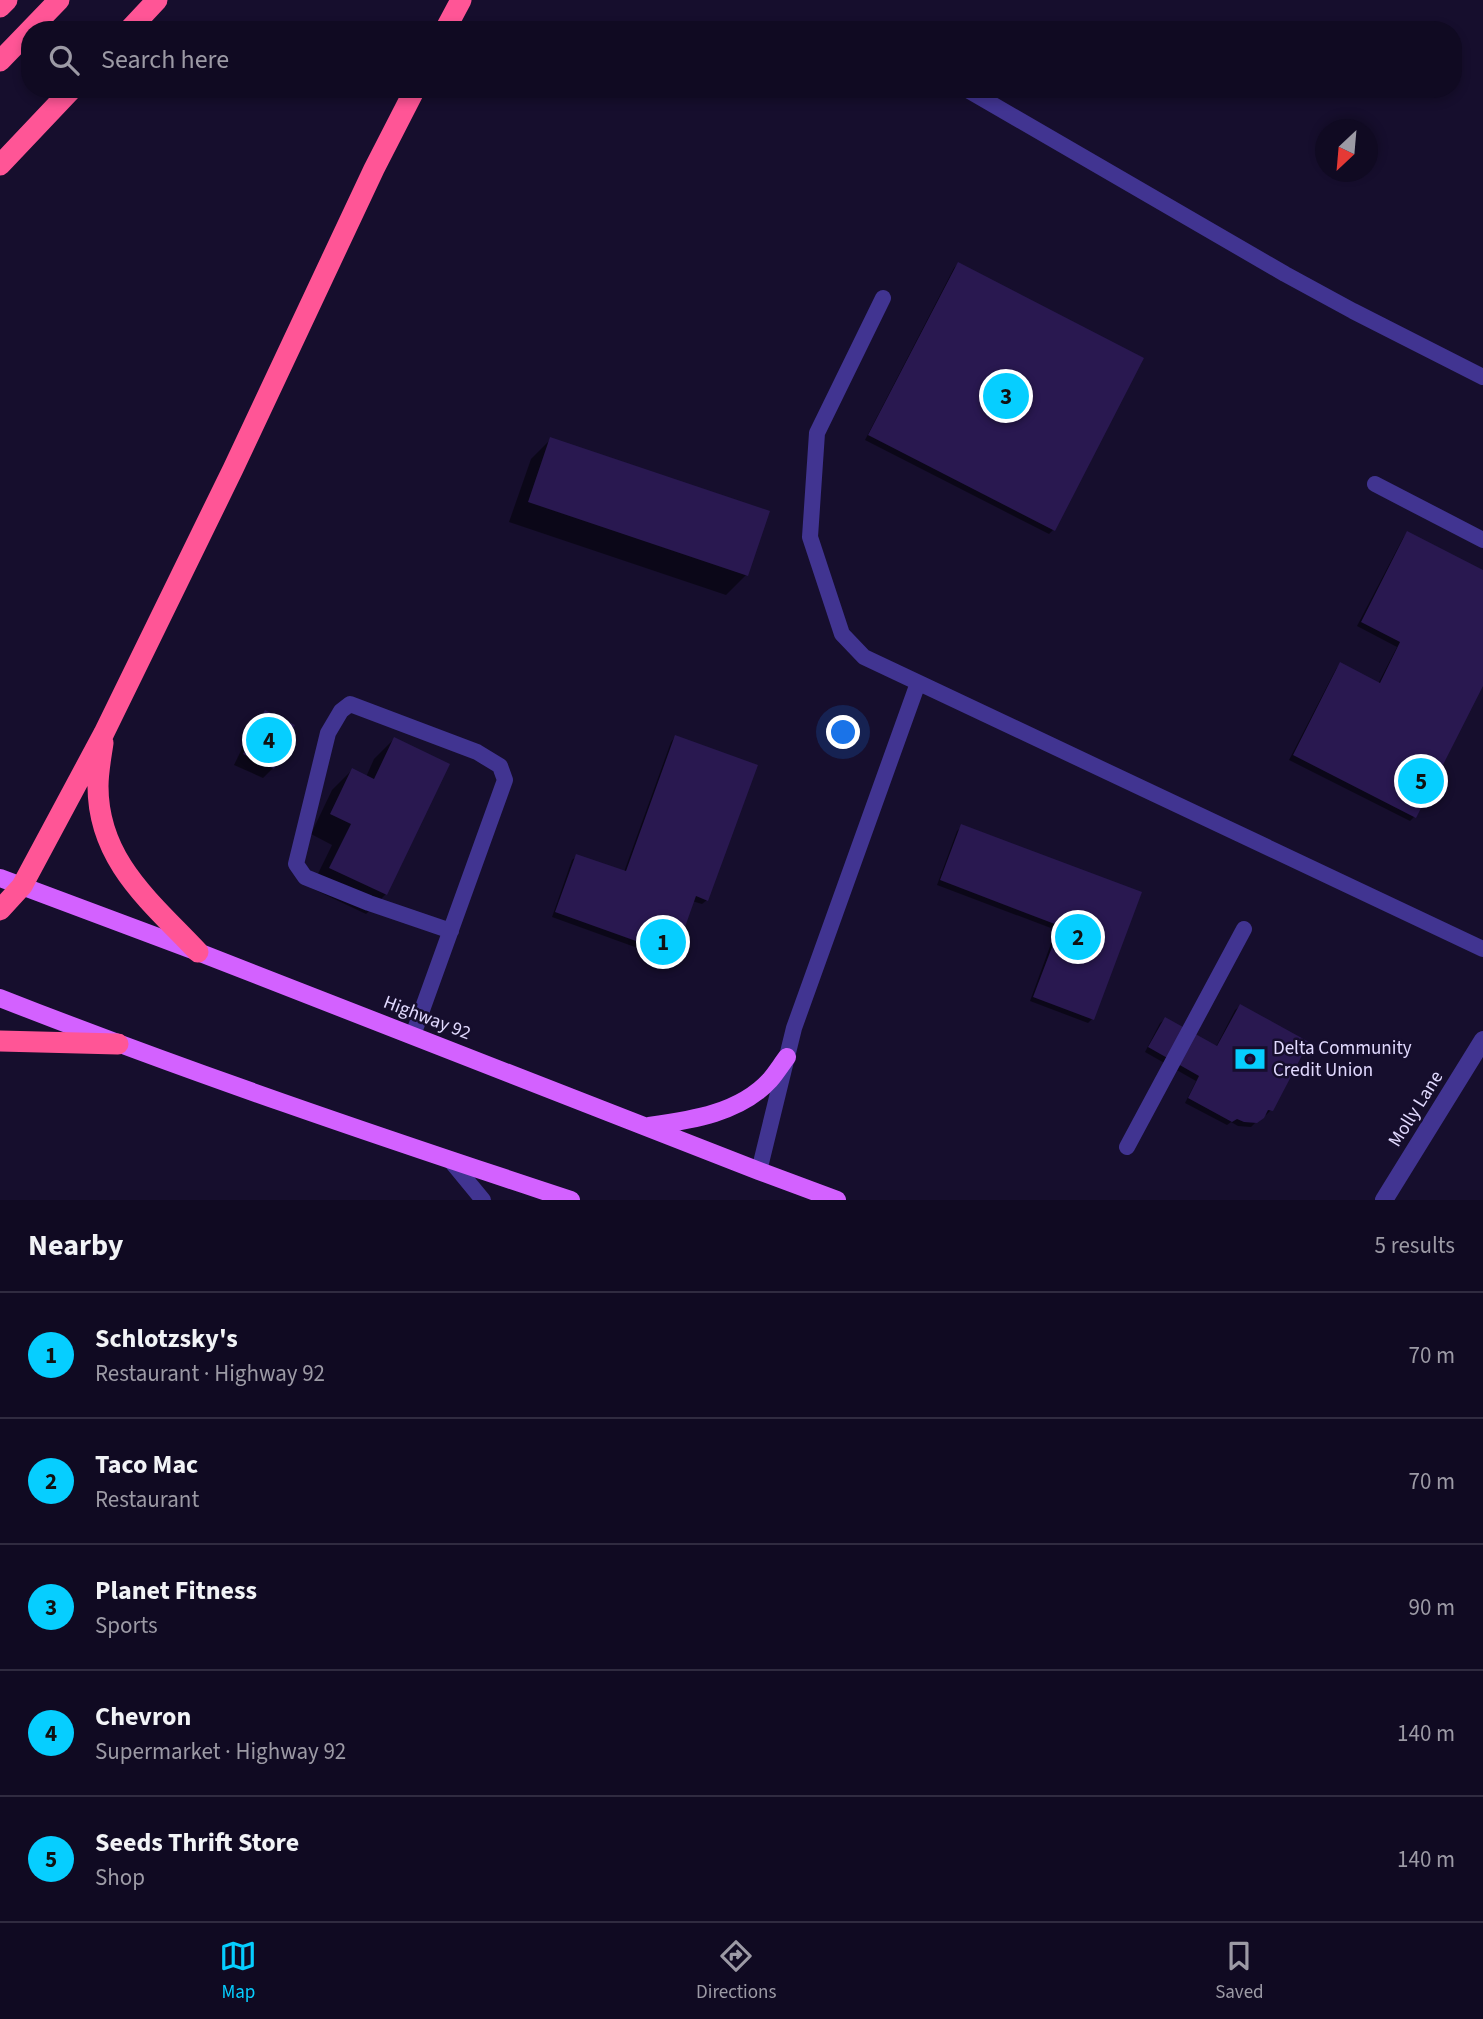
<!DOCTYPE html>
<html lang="en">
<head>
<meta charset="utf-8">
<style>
	body { margin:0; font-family:"Source Sans 3",sans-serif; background:#1e182f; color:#f1f3f6 }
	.compass { position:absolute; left:1315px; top:119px; width:63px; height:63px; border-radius:50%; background:#100a22; box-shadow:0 4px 10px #0003; rotate:206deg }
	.you { position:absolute; left:844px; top:733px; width:24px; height:24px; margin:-18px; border:5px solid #fff; border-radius:50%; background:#1a73e8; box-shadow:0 0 0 10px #1a73e833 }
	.badge { display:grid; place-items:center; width:46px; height:46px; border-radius:50%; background:#06ceff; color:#111; font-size:23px; font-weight:700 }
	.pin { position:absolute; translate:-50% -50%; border:4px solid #fff; box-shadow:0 2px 7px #0006 }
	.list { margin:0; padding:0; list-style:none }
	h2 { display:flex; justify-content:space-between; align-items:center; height:91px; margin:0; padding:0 28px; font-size:30px }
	h2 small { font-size:23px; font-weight:400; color:#9c9aa5 }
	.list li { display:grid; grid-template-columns:46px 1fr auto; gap:21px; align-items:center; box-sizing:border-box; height:126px; padding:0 28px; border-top:2px solid #302b40 }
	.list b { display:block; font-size:26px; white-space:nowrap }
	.list p { margin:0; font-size:23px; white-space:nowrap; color:#9c9aa5 }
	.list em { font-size:23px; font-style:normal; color:#9c9aa5 }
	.icon { flex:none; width:38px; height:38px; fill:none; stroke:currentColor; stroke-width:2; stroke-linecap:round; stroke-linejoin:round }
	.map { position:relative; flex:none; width:1483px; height:1200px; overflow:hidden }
	.search { position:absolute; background:#100a22; box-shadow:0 4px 10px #0003; left:21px; right:21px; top:21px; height:77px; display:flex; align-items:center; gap:18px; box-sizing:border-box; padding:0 24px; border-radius:28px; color:#9c9aa5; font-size:26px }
	.sheet { height:721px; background:#100a22 }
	nav { display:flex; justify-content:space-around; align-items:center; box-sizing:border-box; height:98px; border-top:2px solid #302b40; background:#100a22; font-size:19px; color:#9c9aa5 }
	nav a { display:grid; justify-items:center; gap:4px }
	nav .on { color:#06ceff }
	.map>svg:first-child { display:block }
	.shadow { fill:#0007 }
	.building { fill:#291850 }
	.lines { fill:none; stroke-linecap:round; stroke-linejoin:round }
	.lane { stroke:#413491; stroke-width:16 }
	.street { stroke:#413491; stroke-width:18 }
	.primary { stroke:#d361ff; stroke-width:18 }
	.highway { stroke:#ff5596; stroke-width:21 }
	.labels { text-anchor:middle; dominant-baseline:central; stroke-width:5; stroke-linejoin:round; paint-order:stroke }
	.street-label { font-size:19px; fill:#e2daff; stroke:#160e2d }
	.poi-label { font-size:19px; fill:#e2daff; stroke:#160e2d; text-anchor:start }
</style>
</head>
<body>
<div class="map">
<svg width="1483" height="1200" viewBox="0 0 1483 1200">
	<rect width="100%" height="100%" fill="#160e2d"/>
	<path class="shadow" d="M958 264 1053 530 1049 534 865 440 954 268Z
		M551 439 746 575 726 595 509 522 531 459Z
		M1407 533 1483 572V682L1414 817 1410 821 1289 760 1336 669 1340 664 1378 684 1397 647 1357 626 1403 538Z
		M265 712 293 725 273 768 263 778 234 765 255 722Z
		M675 737 707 900 702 904 692 901 673 954 668 959 552 917 572 860 577 856 624 872 671 742Z
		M394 739 386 894 366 914 311 888 332 845 311 834 332 790 352 770 366 777 374 759Z
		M962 826 1140 893 1092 1019 1088 1023 1030 1001 1056 930 937 885 957 831Z
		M1240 1006 1271 1110 1266 1115 1264 1114 1251 1127 1238 1126 1231 1122 1227 1125 1185 1103 1196 1081 1145 1052 1160 1023 1165 1019 1216 1047 1235 1010Z"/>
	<path class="building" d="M958 262 1144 358 1055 531 868 435Z
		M550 437 770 511 748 576 528 502Z
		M1407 531 1483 570V686L1416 818 1293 755 1340 662 1380 683 1400 642 1361 622Z
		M265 710 295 725 274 769 243 754Z
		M675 735 758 765 708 901 696 896 675 955 555 912 576 854 626 871Z
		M394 737 450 764 387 895 329 868 351 824 330 814 352 768 374 779Z
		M961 824 1142 892 1094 1020 1033 997 1060 926 940 880Z
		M1240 1004 1309 1042 1273 1111 1268 1110 1264 1118 1257 1123 1244 1122 1237 1119 1232 1122 1188 1098 1199 1076 1148 1047 1165 1017 1217 1046Z"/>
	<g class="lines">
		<path class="lane" d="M966 89 1285 274 1353 311 1483 377
			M883 298 817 433 810 537 842 634 864 657 1483 949
			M1375 484 1483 540
			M413 1035C444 950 475 865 505 780L500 766 477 752 350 704 341 711 328 733 296 864 305 877 369 903 451 931
			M1127 1147 1244 929
			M450 1160 483 1200
			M759 1171 794 1028 918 683"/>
		<path class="street" d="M1384 1200 1483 1040"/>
		<path class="primary" d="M0 878 198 952 759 1171 837 1200
			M0 998C188 1072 380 1137 571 1200
			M649 1126C692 1120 740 1113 770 1080 776 1073 781 1065 787 1057"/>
		<path class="highway" d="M0 7 7 0
			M30 30 59 0
			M129 30 157 0
			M445 30 461 0
			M0 61 30 30
			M0 165 72 89
			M103 743C101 757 98 772 98 786 98 861 151 902 198 952
			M0 910 22 886 104 733 233 469 374 169 415 89
			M0 1041 118 1044"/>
	</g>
	<defs>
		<g id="bank-bare" transform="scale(2.415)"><path d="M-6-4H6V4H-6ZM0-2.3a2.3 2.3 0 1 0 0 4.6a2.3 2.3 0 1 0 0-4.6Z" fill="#06ceff" stroke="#160e2d" stroke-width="2.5" paint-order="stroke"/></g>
	</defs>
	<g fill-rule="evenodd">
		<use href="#bank-bare" x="1250" y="1059"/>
	</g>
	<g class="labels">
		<g class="street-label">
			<text transform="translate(427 1018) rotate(21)">Highway 92</text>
			<text transform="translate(1416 1109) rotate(-58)">Molly Lane</text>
		</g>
		<g class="poi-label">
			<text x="1273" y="1048">Delta Community<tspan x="1273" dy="22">Credit Union</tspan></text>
		</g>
	</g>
</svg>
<svg class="compass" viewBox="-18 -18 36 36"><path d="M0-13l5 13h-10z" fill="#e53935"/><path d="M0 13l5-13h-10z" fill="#9c9aa5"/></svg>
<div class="you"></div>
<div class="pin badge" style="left:663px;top:942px">1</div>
<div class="pin badge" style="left:1078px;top:937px">2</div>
<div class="pin badge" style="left:1006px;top:396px">3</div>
<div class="pin badge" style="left:269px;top:740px">4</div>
<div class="pin badge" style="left:1421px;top:781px">5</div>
<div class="search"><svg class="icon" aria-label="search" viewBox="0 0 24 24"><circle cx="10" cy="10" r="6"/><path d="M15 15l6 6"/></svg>Search here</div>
</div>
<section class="sheet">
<h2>Nearby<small>5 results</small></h2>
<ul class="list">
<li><span class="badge">1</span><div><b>Schlotzsky's</b><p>Restaurant · Highway 92</p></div><em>70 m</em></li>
<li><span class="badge">2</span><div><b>Taco Mac</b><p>Restaurant</p></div><em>70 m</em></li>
<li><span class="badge">3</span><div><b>Planet Fitness</b><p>Sports</p></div><em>90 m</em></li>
<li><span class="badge">4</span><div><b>Chevron</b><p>Supermarket · Highway 92</p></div><em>140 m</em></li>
<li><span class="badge">5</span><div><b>Seeds Thrift Store</b><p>Shop</p></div><em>140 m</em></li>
</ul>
</section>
<nav>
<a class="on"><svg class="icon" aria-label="map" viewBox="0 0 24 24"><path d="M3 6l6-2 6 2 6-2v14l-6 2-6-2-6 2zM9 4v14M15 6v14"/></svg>Map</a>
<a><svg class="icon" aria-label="directions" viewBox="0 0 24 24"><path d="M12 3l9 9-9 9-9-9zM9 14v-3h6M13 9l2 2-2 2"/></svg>Directions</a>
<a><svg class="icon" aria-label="saved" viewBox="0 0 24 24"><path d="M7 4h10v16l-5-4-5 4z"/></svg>Saved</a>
</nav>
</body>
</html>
